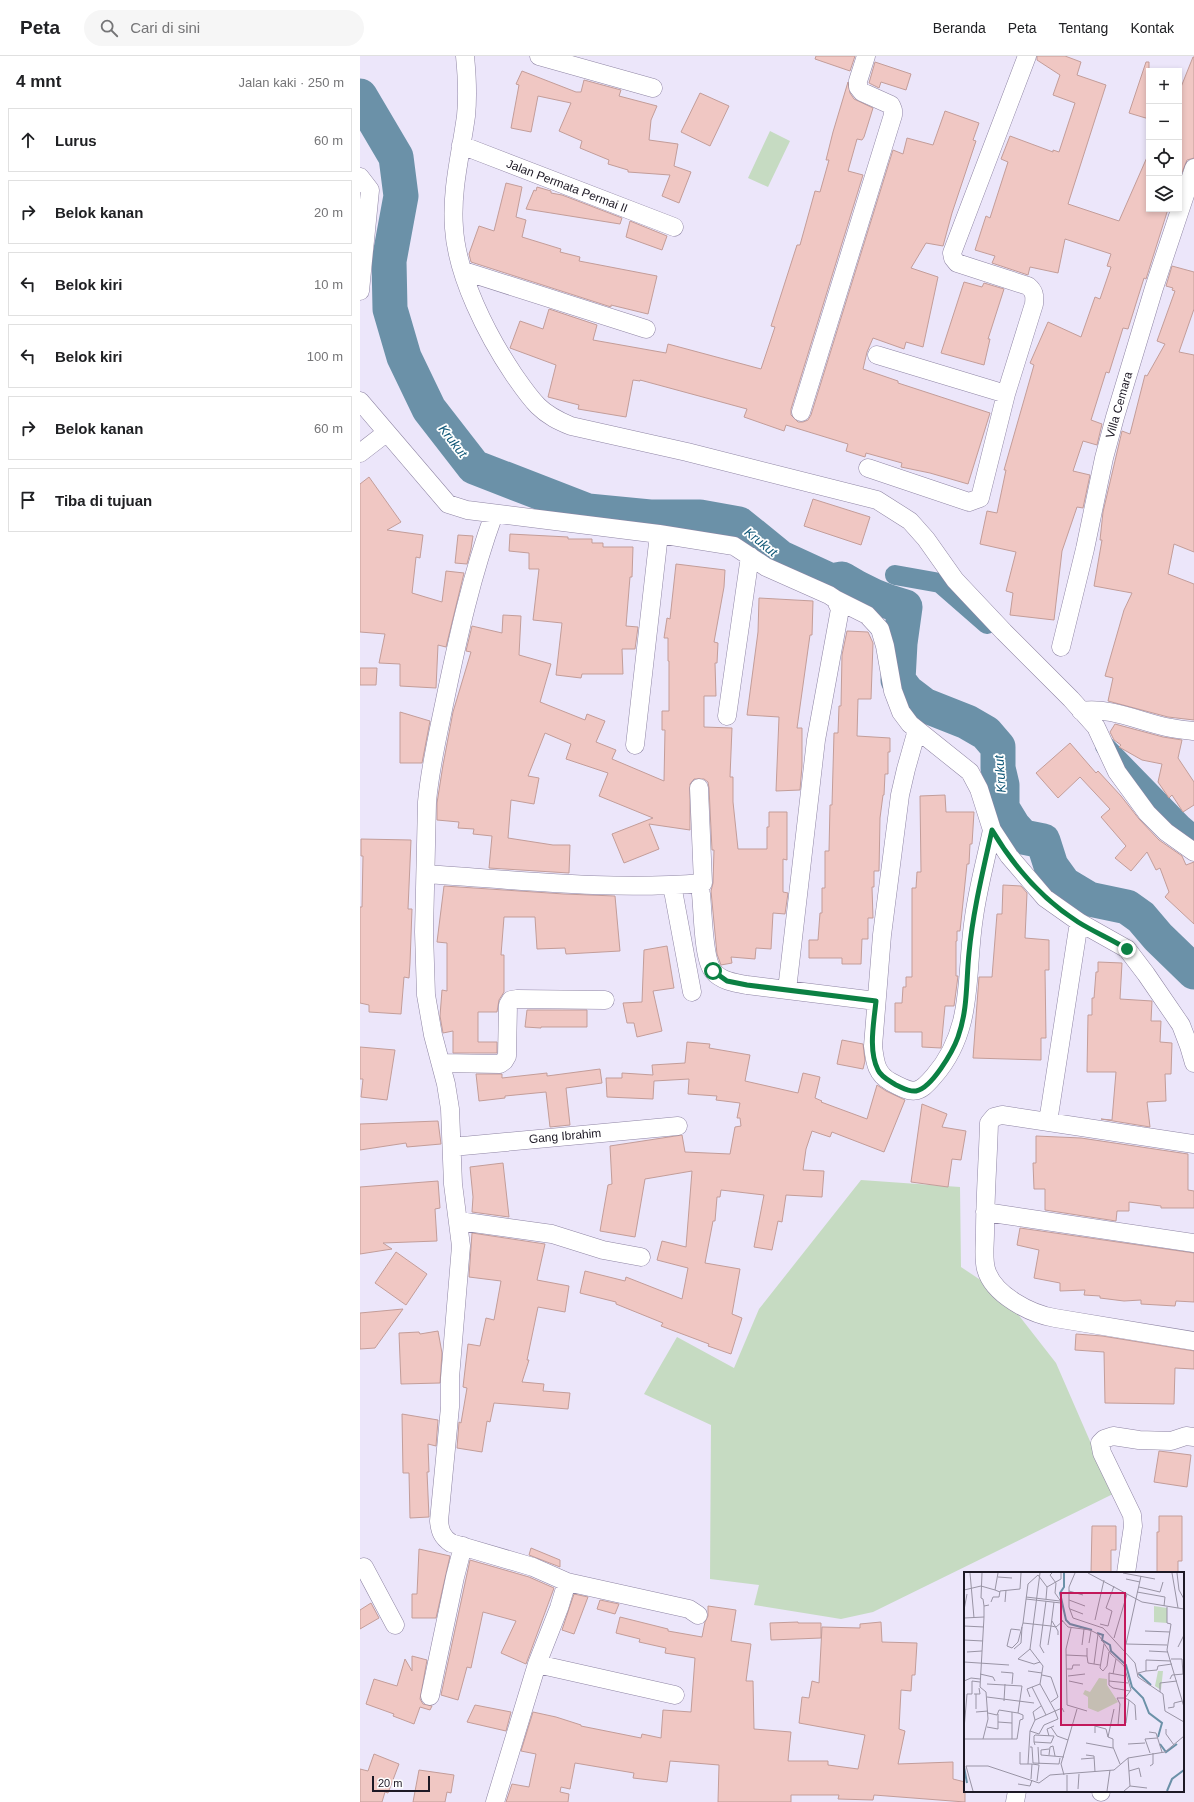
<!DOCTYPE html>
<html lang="id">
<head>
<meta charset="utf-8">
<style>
	body { margin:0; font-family:Helvetica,sans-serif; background:#f6f6f6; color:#202124 }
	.controls { position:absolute; right:12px; top:12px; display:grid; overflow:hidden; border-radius:0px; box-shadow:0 2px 6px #0003 }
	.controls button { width:36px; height:36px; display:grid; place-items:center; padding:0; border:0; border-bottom:1px solid #e0e0e0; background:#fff; color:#202124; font:20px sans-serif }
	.scale { position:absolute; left:12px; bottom:10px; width:58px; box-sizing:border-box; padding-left:4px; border:2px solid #1d1925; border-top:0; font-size:11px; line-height:14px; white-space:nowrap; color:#1d1925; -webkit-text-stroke:3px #fff; paint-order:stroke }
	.stop { position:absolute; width:12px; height:12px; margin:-9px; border:3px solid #0b8043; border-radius:50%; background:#fff }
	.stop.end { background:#0b8043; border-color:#fff; box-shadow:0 1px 4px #0008 }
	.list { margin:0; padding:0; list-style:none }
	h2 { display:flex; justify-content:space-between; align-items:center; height:52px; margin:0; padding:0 16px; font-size:17px }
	h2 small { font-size:13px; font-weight:400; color:#757577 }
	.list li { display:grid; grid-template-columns:26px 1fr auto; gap:12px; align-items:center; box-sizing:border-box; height:64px; margin:0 8px 8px; padding:0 8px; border:1px solid #e0e0e0; border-radius:0px }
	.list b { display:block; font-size:15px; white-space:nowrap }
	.list em { font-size:13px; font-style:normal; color:#757577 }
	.icon { flex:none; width:22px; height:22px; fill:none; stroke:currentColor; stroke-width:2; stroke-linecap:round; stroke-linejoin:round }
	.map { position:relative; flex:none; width:834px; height:1746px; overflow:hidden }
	header { display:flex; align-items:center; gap:24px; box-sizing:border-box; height:56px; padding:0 20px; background:#fff; border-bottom:1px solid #e0e0e0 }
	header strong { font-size:19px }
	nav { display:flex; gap:22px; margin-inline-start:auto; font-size:14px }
	.search { width:280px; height:36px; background:#f6f6f6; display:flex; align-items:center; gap:10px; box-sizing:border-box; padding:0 14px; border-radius:22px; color:#757577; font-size:15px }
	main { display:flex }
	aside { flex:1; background:#fff }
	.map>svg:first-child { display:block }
	.green { fill:#c6dbc2 }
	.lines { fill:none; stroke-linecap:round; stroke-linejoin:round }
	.canal { stroke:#6b91a8; stroke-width:20 }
	.river { stroke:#6b91a8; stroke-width:35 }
	.building { fill:#f0c7c3; stroke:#c39d99 }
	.minor-casing { stroke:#8f85a4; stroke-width:19 }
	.minor { stroke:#fff; stroke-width:18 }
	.route { stroke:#0b8043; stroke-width:5 }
	.labels { text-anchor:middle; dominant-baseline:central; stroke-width:3.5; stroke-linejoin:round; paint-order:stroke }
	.street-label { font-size:12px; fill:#1d1925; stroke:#fff }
	.water-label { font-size:13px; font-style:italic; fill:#105878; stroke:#fff }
	.inset-river { fill:none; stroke:#6b91a8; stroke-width:2 }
	.inset-road { fill:none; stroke:#9994a5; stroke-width:1 }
	.view { fill:#c2185b; fill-opacity:0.15; stroke:#c2185b; stroke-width:2 }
	.inset-edge { fill:none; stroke:#1d1925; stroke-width:2 }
</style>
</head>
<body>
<header>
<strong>Peta</strong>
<div class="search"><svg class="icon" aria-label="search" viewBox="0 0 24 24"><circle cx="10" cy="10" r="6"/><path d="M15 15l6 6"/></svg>Cari di sini</div>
<nav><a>Beranda</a><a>Peta</a><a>Tentang</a><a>Kontak</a></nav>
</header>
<main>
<aside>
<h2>4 mnt<small>Jalan kaki · 250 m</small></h2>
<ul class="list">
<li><svg class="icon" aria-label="ahead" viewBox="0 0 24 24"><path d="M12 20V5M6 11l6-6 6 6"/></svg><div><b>Lurus</b></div><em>60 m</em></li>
<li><svg class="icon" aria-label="right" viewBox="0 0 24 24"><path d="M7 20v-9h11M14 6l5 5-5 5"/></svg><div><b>Belok kanan</b></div><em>20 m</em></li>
<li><svg class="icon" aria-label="left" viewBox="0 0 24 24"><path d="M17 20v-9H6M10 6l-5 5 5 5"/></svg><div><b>Belok kiri</b></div><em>10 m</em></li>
<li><svg class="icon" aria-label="left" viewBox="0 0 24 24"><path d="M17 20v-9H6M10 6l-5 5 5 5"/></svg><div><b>Belok kiri</b></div><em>100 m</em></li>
<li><svg class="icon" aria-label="right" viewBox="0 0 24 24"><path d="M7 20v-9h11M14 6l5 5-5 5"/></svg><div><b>Belok kanan</b></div><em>60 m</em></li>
<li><svg class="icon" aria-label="arrive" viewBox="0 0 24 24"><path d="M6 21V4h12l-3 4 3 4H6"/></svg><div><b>Tiba di tujuan</b></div></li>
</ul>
</aside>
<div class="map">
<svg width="834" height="1746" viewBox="0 0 834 1746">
	<rect width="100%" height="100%" fill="#ece6fa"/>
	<path class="green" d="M410 75 430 85 408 131 388 122Z
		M501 1124 600 1131 601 1211 643 1239 696 1307 753 1438 513 1556 481 1563 394 1549 399 1529 350 1523 351 1369 284 1338 317 1281 374 1312 399 1253Z"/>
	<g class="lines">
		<path class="canal" d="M535 519 580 527 627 568
			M745 690 822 769 834 779"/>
		<path class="river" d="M0 40 36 101 41 140 29 205 30 253 44 301 69 353 114 411 228 455 290 461H340L379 468 421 502 471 525 482 523C501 535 523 545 545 551L540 587 538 624 547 636 564 649 607 666 626 677 638 691V712L642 729V752L653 770 663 781 683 785 691 810 704 828 729 843 767 851 781 861 798 881 834 916"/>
	</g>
	<path class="building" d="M456 0H495L490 15 455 3Z
		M677 0H705L721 6 717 19 746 29 708 148 759 165 788 99 789 153H808L786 223 784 222 768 273 763 272 749 317 746 316 731 364 742 368 737 389 723 385 713 415 730 419 723 452 717 451 702 495 694 564 650 559 653 537 646 535 656 496 620 488 627 455 637 457 646 414H644L674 309 670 307 688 266 721 281 735 241 740 243 751 211 747 210 751 198 705 183 698 217 670 211 668 219 632 207 635 200 615 194 626 160 630 162 648 106 641 103 650 80 693 96V94L699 96 715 47 693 39 700 19 677 4Z
		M833 1H834V102L827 104 819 124V36Z
		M515 6 551 18 546 34 521 26 519 32 509 27Z
		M786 6H789V63L769 57Z
		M162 15 216 36H221L224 24 261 34 259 40 297 50 291 64 289 84 318 88 314 110 331 116 319 147 302 140 310 119 268 116V114L248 108 249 104 220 92 222 85 199 75 211 47 178 40 171 76 151 72 159 29 156 28Z
		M488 26 490 37 494 43 513 52 504 81 502 84 497 83 488 115 503 119 431 353V359L438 366H443L448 364 451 359 533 94 543 98 547 82 573 89 585 55 619 67 613 84 616 85 592 157 583 190 566 187 551 212 578 221 563 291 546 286 544 293 513 282 507 296 503 313 538 325V327L630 357 608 428 570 417 541 411 542 407 506 397 505 401 486 395 488 388 426 369 424 375 384 361 387 353 280 324V325L273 324 266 361 218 353 219 349 188 341 196 309 150 292 160 265 183 273 189 253 237 269 233 284 306 297 308 288 401 313 415 271 411 270 437 189H440L455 135 460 136 469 104H466L473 76Z
		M340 37 369 50 350 90 321 76Z
		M146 127 162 131 156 161 166 164 162 181 201 193 200 196 220 201 219 205 297 220 288 258 251 249V251L111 206 109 198 119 170 134 175Z
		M177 131 191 135V137L202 139 262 162 260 168 166 153 174 134 176 135Z
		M270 165 307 180 302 194 266 181Z
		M812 210 834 216V253L819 296 834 299V496L814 488 808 518 834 528V664L808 661 748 645 753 622 745 620 764 554 772 537 734 530 742 484H740L743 456 762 375 770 378 785 319 787 320 805 288 797 285 815 235 812 234 813 232 806 230Z
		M604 226 622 231 624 227 644 233 628 283H630L624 309 581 297Z
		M9 421 41 466 27 474 63 479 60 502 56 501 52 537 82 546 86 515 104 517 86 591 78 589 76 632 40 630V608L19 607 25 578 0 576V428Z
		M453 443 510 461 501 489 444 470Z
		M150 478 208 481V483H232V487H243V491H273L272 521H270L266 570 278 571 275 593H262L263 618H222L221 622 196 619 202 567 173 564 179 513H169V497L149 495Z
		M98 479 113 480 111 493 107 508 95 507Z
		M316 508 365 514 364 531 354 586 358 587 357 607H355L356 640H344V671L372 672 370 721H373V746L378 793H407V771H409V756H427V804L423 803V836L428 837 425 858 413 857 411 893 396 892 395 903 371 901 372 907 361 909 357 898 351 835 353 827 354 794H352L349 732 348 726 344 723H334L330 728V774L289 768 299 793 264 807 252 778 293 762 239 740 248 717 206 703 211 688 185 677 168 720 179 722 174 748 151 744 148 782 193 789H210L209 817 129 812 132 780 113 778 114 773 98 772 99 766 77 764V747L83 709 93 656 111 596 106 595 112 570 142 577 143 559 161 560 159 599 191 608 180 646 225 664 227 658 245 665 236 686 256 694 252 703 304 725 305 674H302V655H309V605H308V582H304L307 562 310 563Z
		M399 542 453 545 452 579H450L437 672H442V710L440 734 416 735 419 661 387 659 398 576Z
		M487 575 508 576 513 587 511 643H498L497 680 530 682V696H528V718H525L524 739H523L520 762 519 815H514V831H512L513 862H508V883H502L501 908H482V902H449V884H458L460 857H462V832H465V795H469L470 749H472L474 677H478L479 650H481L482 599Z
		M0 612H17L16 629H0Z
		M40 656 70 665 62 707H40Z
		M755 668 803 681 822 684 818 702 834 726V749L823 756 812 739 809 742 798 726 802 708 782 704 759 691 761 689 754 684 750 676Z
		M710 687 736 717 738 715 761 740 779 763 799 784 822 800 826 809 834 806V868L805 841 809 836 800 812 796 814 787 796 771 815 755 802 766 790 741 761 750 753 720 721 698 742 676 717Z
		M585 739 586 756H614L612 788H610L609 808H607L600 875H597V885H596V920H598L594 950H585L581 992 562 991V976H535V947H542L543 931H546V921H552V832H556L557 816H561L560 740Z
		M1 783 51 784 48 853H52L50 907 49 922 44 921 41 958 9 956V949L0 947V851H2L3 800H1Z
		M643 829 661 830 667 837 665 882 689 884V914H685L686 982H681V1004L613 1002 619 921H632L637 858H642Z
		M84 830 204 838 255 840 260 895 206 898 205 892 177 893 175 861H144L141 899H144V936L139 944 137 956H118V986H137V997H93V975L83 977 80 960 82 934 87 935V887L77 886Z
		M307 890 314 932 293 935 302 975 277 981 274 967H267L263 947 282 946 284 894Z
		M738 906 762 907 760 943 792 945 791 965H801L800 986 812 987 811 1018H805L806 1045 787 1046 790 1071 741 1063 752 1064 756 1016H727L728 959H732V942H734L736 916H738Z
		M167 954H227V971H181V972L165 971Z
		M482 984 503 988 505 1005 503 1013 477 1008Z
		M327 986 350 988 349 992 390 999 385 1025 438 1037 443 1017 460 1021 455 1042 462 1045 461 1046 507 1063 517 1029 526 1035 545 1044 524 1096 472 1076 470 1081 452 1075 446 1093 443 1114 464 1115 462 1141 426 1139 422 1166 418 1165 412 1194 394 1191 404 1139 361 1134 360 1141H357L355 1165H353L345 1207 380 1213 372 1258 382 1262 371 1298 348 1290 349 1288 301 1270 303 1267 256 1248V1246L220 1237 225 1215 265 1225 266 1221 322 1243 328 1212 297 1204 302 1185 326 1191 332 1115 285 1123 275 1181 240 1175 248 1129 252 1128 250 1090 322 1079 325 1096 370 1098 375 1071 381 1070 380 1062H377L380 1047 356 1044 357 1040 328 1038 329 1023 294 1025 293 1043 247 1041 246 1022H262V1017L293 1019 292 1009 325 1007Z
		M0 991 35 994 27 1044 1 1041 3 1023H0Z
		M240 1013 242 1027 206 1032 210 1069 190 1071 186 1036 145 1040V1042L119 1045 116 1018H142V1022L187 1017V1020Z
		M562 1048 587 1058 582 1071 606 1075 601 1104 592 1103 588 1131 551 1126Z
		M78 1065 81 1088 47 1091 46 1087 0 1094V1068Z
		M676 1080 721 1082 828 1098V1134L834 1135V1152H801V1150L769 1146V1155H757L756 1165 685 1154V1133H674L673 1107H676Z
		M143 1107 149 1161 112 1156 113 1141 110 1111Z
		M78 1125 80 1152 75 1153 77 1185 23 1187 32 1193 0 1198V1131Z
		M660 1172 834 1197V1246L816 1245 815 1250 781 1248V1244L764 1245 740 1242V1240L724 1239 725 1234 700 1235V1227L674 1222 679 1194 657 1189Z
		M112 1177 185 1188 177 1224 209 1230 205 1256 178 1251 167 1304H169L162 1326 184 1328 183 1335 210 1337 208 1353 134 1347 130 1366 127 1365 122 1396 97 1392 99 1366 101 1367 107 1332 103 1331 108 1288 120 1290 126 1262 134 1264 141 1225 109 1221Z
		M36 1196 67 1218 46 1249 15 1227Z
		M43 1253 15 1292 0 1293V1257Z
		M78 1275 82 1297 80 1327 41 1328 39 1277 59 1276 60 1278Z
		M716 1278 742 1280 834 1295V1313L815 1312 814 1348 745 1347 744 1296 715 1294Z
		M42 1358 78 1364 76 1390 68 1388 69 1416H67L69 1461 50 1462 49 1417H43Z
		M799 1395 831 1399 827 1431 794 1426Z
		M799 1460H822V1505H818V1517H797V1476H799Z
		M732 1470H756V1494H751V1517H731Z
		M171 1492 200 1504V1511L169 1499Z
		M59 1493 90 1500 76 1562H52V1538H57Z
		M110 1504 169 1521 194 1532 166 1608 141 1597 156 1565 123 1556 111 1612 107 1611 98 1644 81 1639Z
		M214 1538 228 1541 214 1578 202 1574Z
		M240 1544 259 1548 255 1558 237 1553Z
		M11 1547 19 1562 0 1573V1554Z
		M348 1550 376 1554 371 1585 391 1588 386 1625H393L394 1673 431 1676 428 1705H468V1709L498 1713 505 1679 439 1667 442 1641 449 1642 452 1625 459 1627 462 1571 500 1572V1568L521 1566 522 1586 557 1587 555 1619H552L551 1635 541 1634 539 1673 545 1675 538 1708 593 1706V1723L605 1726V1746L514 1739 513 1744 478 1743 479 1739H431V1746H358L359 1709 310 1705 307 1726 273 1722 274 1717 215 1707 210 1733 201 1731 200 1736 209 1738 208 1746H146L152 1728 169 1731 176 1698 161 1695 173 1656 196 1661 221 1669V1670L281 1682 282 1678 301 1682 303 1654 331 1656 335 1602 305 1597 306 1592 279 1586 280 1583 256 1577 260 1561 308 1573V1575L342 1581 345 1566 348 1560Z
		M438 1566V1567H461V1582L411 1584 410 1567Z
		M52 1600 67 1604 60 1643 63 1648 72 1650 70 1654 60 1651 54 1668 33 1660 34 1658 6 1648 14 1623 37 1630 45 1603 52 1615Z
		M115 1649 151 1656 146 1675 107 1666Z
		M14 1698 39 1708 28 1737 25 1736 22 1746H0V1713L8 1715Z
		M59 1714 94 1719 91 1737 87 1736 85 1746H53Z"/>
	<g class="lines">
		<g class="minor-casing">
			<path id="minor" d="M105 0C107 20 108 40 106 60 101 97 91 134 94 172 97 220 127 279 154 319 161 329 169 341 178 350 188 360 199 365 211 370L327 396 517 444 550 465 566 483 595 524 644 576 711 643 736 671 757 716 787 757 806 776 834 796
				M179 0 293 32
				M101 89 314 171
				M0 121 10 134 0 235
				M104 215 286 273
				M517 299 646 338
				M0 345 88 448 107 454 299 478 374 490 406 511 469 539 475 543 480 553 456 684 427 934
				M441 356 533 59V54L531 49 502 36 498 31V25L506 0
				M0 397 26 377
				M508 412 609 446 620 442 646 338 674 248C675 239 674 235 668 230L597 207 593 202 592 197 667 0
				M134 458C112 518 98 581 85 644 78 678 70 711 67 746L64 876 66 939 73 979 86 1028 90 1053 93 1128 101 1190 90 1322V1351L79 1465C80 1475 82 1481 91 1487L173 1511 207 1526 329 1553 338 1559
				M475 543 507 559 520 573 525 590 533 635 541 656 550 668 610 716 619 733 632 774 649 800 685 842 719 866 767 893 786 918 821 969 829 990 834 1007
				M701 591 725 493 744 402 755 361 794 232 834 112
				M721 655C751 651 778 665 806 671 815 673 825 674 834 675
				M367 660 390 500
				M557 674 546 713 540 739 522 879 513 990C515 1006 516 1018 531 1026 553 1038 558 1039 574 1020 615 973 605 918 614 861 618 832 626 803 632 774
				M275 689 299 478
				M66 818C158 824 251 835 343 827L339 732
				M312 829 332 936
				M341 838C343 855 343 903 353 915 361 925 375 927 387 929L516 945
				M81 1007 140 1008 144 1005 147 1000 148 949 151 944 157 943 245 944
				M688 1066 719 866
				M834 1088 642 1059 634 1061 629 1067C628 1104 625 1140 625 1177 625 1188 623 1202 626 1213 633 1239 671 1258 695 1262L834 1285
				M92 1091 318 1070
				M625 1156 834 1187
				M99 1165 192 1178 243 1194 281 1201
				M0 1513 4 1511 35 1569
				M766 1517 773 1470 772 1459 742 1397 740 1387 744 1383 753 1380 779 1384 811 1385 826 1380 834 1381
				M177 1608 315 1639
				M70 1640 95 1521 103 1490
				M741 1736V1735
				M135 1746 177 1608 199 1552 207 1526
				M655 1746 657 1735"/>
		</g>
		<use href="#minor" class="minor"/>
	</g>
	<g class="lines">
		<path class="route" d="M353 915 367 925 387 929 516 945C514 966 508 994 518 1014 521 1021 530 1025 536 1029 543 1032 549 1036 556 1035 572 1032 593 995 598 981 608 953 606 926 609 897 613 855 623 815 632 774 654 811 682 843 718 866 734 876 751 883 767 893"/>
	</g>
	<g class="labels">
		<g class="street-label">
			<text transform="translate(207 130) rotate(21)">Jalan Permata Permai II</text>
			<text transform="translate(759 349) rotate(-74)">Villa Cemara</text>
			<text transform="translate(205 1080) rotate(-5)">Gang Ibrahim</text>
		</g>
		<g class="water-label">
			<text transform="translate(93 385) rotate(52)">Krukut</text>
			<text transform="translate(401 486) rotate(39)">Krukut</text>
			<text transform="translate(640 718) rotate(-94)">Krukut</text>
		</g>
	</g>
	<g transform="translate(604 1516)">
		<rect width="220" height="220" fill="#ece6fa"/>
		<path d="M190 34 203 36V51L190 50ZM194 99H199L197 118 191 114ZM135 106 143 107V113L154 130 134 140 124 136V125L119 122 121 118 126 120Z" fill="#c6dbc2"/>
		<path class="inset-river" d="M100 1V15L96 21 102 48 106 52 128 58M133 61 139 63 138 68 146 73 147 79 162 93 168 115 179 126 185 141 198 151 194 165M175 102 187 113M196 172 202 180 213 172M0 195 3 211M203 219 208 207 220 198"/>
		<path class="inset-road" d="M6 1 10 46M18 1 17 26 19 27 20 34M34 1 31 18 36 20M76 1 66 77 79 94 76 112 91 139 71 148 66 159 75 162 80 153 94 147 91 139 98 136 100 140M88 1 86 3 92 11 91 21 98 31 97 47 104 55 126 58 134 62 130 92M111 1 105 15V35L109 46 139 56 171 91 174 105 199 122 201 139 220 150M124 1 178 30 220 37M159 1 191 7M208 1 214 36M213 1 215 18 220 27M74 3 83 15 82 27M177 4 162 72 203 73M34 5 48 6M162 7 176 10M83 15 97 7V1M175 15 196 20 199 10M0 18 17 14 31 18M105 19 119 23M173 20 201 25 200 34M62 25 96 29M62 27 97 31M105 28 121 34M27 30 29 25H35L36 19 56 17 57 1M41 30 42 18M203 35V51L207 52 203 78 220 135M106 37 119 42M0 38 3 22M20 45V34L25 33M0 46 20 45 16 115 22 120 24 147 19 167M131 48 140 8M88 49 94 59V63M59 51 87 54 90 30M136 52 144 54 148 39 142 36 150 14M0 54 20 55M107 56 102 77 103 133 123 139M56 58 47 57 43 74 48 76 54 70 59 51 64 12 74 3M181 59 206 60M134 62 147 82 160 94 167 118 161 126H153L156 132 154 153M150 66 163 22M0 68 19 69M125 71 127 59M140 72 136 96 139 99 143 94 145 80M84 73 87 54 92 55 99 49M118 73 120 57M214 75 220 63M50 77 57 71 58 55M66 77 54 87 70 92 76 90M185 79 204 80M3 80 18 79M80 81 76 74 82 29M102 83 123 84V76M123 84 124 91 136 93M207 87H218L219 102M0 90 45 93M103 97H108L109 93H116M64 99 78 101M182 99 193 98 194 94 208 92M37 100 49 101 48 112M16 102 29 105 31 109M149 102 152 87M78 103 87 105 94 125 87 130M175 103 174 101 182 99V88L207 89M104 104 121 102M162 104 145 101V113L149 116 166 119M206 107 208 103 220 102M0 109 7 106 16 107M105 109 119 112M145 109 164 111M23 112 58 114 54 141 35 138 33 143 24 141M68 115 82 143M196 120V111L213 109M10 122H16L15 116M23 125 70 131M66 125 63 117 76 112M161 126 165 128 162 151M165 128 171 133 172 148M40 129 41 112M204 136 210 135V131L218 129M12 137V122M12 140 24 139M71 148 69 140 77 134M34 150 48 151M23 155 34 157V142M87 155 93 164 104 168M0 157 3 122H8V109L16 110M202 157V162L210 173M185 160 192 161 198 180M131 161V154L142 157 144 165 149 167V175L156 192M85 164 83 157 90 154M144 165 150 137M0 167H53L56 148 59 147V143L54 141M48 167V140M70 170 87 171 90 164 71 163 70 164V170L71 173M122 171 149 176M164 172 181 171M66 175H68L69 191 95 192 96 186M74 175 75 192M85 177 77 178V183L100 185M56 180V192H68L67 207M186 181 181 167 193 166M85 183 86 175 89 174 91 184M122 183 130 184 131 200M117 187 130 186M64 192 66 159M68 192 75 193 73 209M186 194 189 192V181M165 199 175 196 177 205M100 203 97 192 113 137M103 203V219M54 212 66 214 68 208M166 214 183 216M114 217 115 202M9 219 2 194H24L75 211 86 203 150 198 164 186M143 219 146 198M160 219 166 214 164 186 201 180 220 164"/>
		<path class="view" d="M97 21H161V153H97Z"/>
		<rect width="220" height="220" class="inset-edge"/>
	</g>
</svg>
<div class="controls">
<button>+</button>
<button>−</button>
<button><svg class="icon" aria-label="locate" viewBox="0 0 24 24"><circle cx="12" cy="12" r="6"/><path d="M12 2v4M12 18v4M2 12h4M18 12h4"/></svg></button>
<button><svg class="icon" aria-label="layers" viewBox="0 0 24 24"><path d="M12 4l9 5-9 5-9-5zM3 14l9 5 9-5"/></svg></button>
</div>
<div class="scale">20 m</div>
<div class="stop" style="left:353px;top:915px"></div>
<div class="stop end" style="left:767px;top:893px"></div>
</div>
</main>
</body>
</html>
